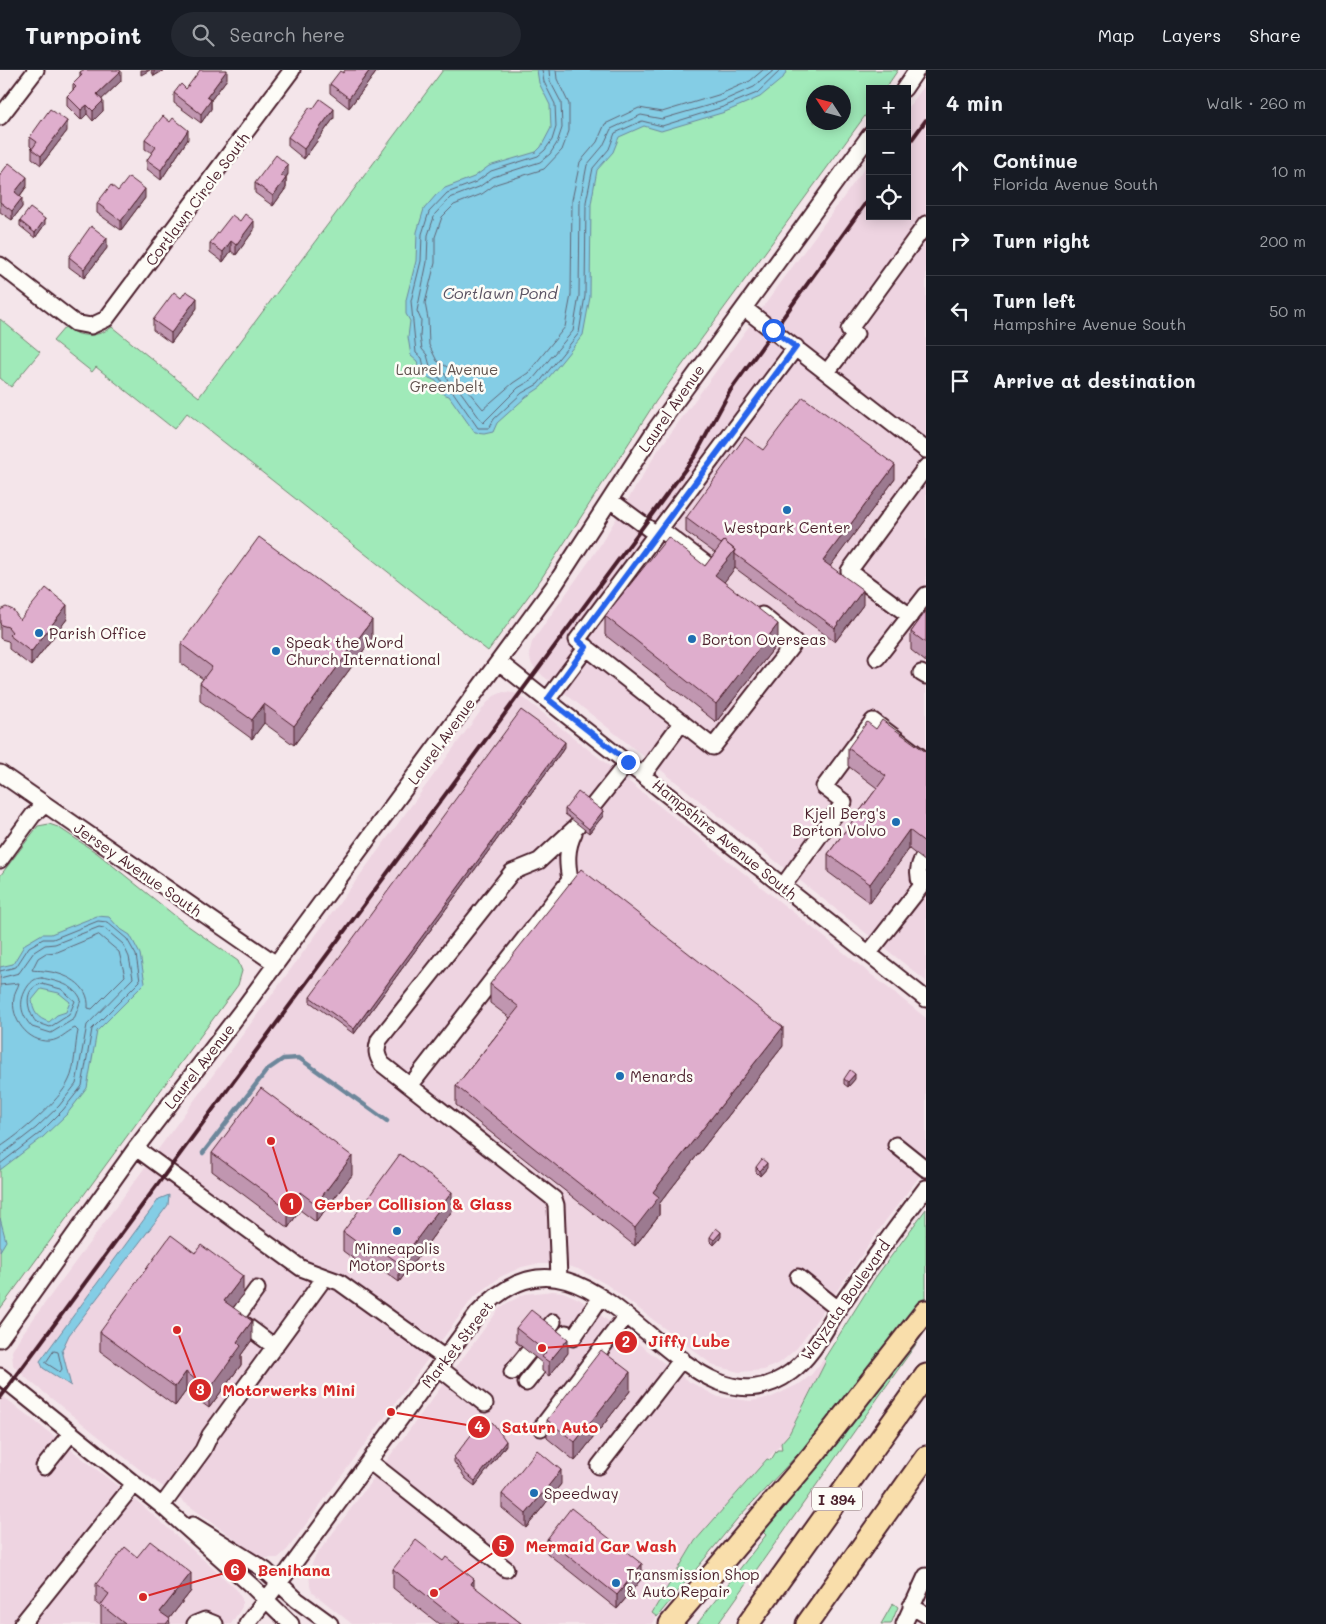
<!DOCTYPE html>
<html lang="en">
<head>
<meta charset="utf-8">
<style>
	body { margin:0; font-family:Mali,sans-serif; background:#242831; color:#f1f3f6 }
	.controls { position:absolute; right:15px; top:15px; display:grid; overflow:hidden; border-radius:0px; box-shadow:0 2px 12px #0003 }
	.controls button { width:45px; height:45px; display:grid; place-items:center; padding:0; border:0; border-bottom:1px solid #363941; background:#171b24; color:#f1f3f6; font:25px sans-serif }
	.compass { position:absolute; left:806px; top:15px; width:45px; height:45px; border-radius:50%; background:#171b24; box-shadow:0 2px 12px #0003; rotate:306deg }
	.stop { position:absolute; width:15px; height:15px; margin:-11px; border:4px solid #2563eb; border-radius:50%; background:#fff }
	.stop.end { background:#2563eb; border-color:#fff; box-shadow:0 1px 5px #0008 }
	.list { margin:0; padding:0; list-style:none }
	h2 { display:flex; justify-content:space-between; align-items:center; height:65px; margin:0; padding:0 20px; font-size:21px }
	h2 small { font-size:16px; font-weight:400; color:#9ea1a6 }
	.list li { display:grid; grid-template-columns:32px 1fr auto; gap:15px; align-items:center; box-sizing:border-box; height:70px; padding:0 20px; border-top:1px solid #363941 }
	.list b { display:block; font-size:19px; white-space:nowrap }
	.list p { margin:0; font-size:16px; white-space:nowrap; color:#9ea1a6 }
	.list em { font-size:16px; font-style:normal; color:#9ea1a6 }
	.icon { flex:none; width:28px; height:28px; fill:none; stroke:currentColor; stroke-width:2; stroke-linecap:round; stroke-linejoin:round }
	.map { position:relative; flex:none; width:926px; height:1554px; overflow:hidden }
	header { display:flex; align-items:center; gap:30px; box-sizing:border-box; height:70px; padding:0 25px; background:#171b24; border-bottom:1px solid #363941 }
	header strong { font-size:24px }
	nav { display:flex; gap:28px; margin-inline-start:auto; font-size:18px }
	.search { width:350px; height:45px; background:#242831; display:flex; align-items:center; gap:12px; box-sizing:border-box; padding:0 18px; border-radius:28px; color:#9ea1a6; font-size:19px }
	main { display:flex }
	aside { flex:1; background:#171b24 }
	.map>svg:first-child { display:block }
	.built { fill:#eed4e1 }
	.green { fill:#a0eab9; stroke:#758472; fill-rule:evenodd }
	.water { fill:#84cde5; stroke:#6d879b; fill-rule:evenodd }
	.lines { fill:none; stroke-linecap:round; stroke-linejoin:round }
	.shore { stroke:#616575; stroke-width:1 }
	.stream { stroke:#6d879b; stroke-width:4.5 }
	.minor-casing { stroke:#4a1f2b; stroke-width:19 }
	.highway-casing { stroke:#4a1f2b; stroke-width:25 }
	.minor { stroke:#fdfcf7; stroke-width:15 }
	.highway { stroke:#f9deab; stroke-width:21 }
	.rail { stroke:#4a1f2b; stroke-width:4 }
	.wall { fill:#c096b0; stroke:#4a1f2b }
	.shaded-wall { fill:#9c7a90; stroke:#4a1f2b }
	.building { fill:#dfaecd; stroke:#4a1f2b }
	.route { stroke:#2563eb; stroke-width:6 }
	.poi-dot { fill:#1f6fb2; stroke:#fdfcf7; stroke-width:2 }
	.labels { text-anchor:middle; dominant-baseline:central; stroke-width:5; stroke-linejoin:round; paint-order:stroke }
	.shield { fill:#fdfcf7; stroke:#806168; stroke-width:1 }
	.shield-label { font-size:14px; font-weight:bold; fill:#4a1f2b }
	.street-label { font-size:15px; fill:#4a1f2b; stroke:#fdfcf7 }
	.park-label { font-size:15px; fill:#60524e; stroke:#fdfcf7 }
	.poi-label { font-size:15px; fill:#4a1f2b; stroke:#fdfcf7; text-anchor:start }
	.water-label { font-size:16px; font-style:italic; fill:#5b5363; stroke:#fdfcf7 }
	.leader { fill:none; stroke:#d62828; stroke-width:2 }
	.callout-dot { fill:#d62828; stroke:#fdfcf7; stroke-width:2 }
	.mark-label { font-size:15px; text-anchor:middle; font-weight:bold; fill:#fff }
	.callout-label { font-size:16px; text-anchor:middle; font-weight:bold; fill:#d62828; stroke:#fdfcf7; stroke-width:5; stroke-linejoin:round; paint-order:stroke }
</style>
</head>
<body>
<header>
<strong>Turnpoint</strong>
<div class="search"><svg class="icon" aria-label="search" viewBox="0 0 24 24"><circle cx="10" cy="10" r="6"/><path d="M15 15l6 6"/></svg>Search here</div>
<nav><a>Map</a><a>Layers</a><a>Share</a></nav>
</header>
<main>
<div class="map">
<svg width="926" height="1554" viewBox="0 0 926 1554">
	<rect width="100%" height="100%" fill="#f4e5ea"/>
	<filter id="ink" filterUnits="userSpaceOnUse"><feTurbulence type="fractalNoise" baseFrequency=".02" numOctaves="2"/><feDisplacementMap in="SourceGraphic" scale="10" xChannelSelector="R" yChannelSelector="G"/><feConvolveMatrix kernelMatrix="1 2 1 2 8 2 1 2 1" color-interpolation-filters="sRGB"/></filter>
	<g filter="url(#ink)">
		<path class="built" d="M926 14V911L543 606 532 595 529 584 532 572 597 480 657 382 870 91V146H907V39Z
			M503 622 514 623 525 629 926 948V1098L886 1150 797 1278 781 1292 764 1300 739 1302 714 1296 606 1214 578 1199 561 1194H536L522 1197 500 1207 472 1229 287 1480 278 1488H261L144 1403 26 1308 13 1295 12 1281 20 1267 486 634 494 626Z
			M553 1221 563 1222 579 1229 688 1311 718 1327 751 1331 772 1327 801 1313 811 1305 824 1289 826 1291 789 1365 695 1471 652 1543 657 1547 652 1554H352L312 1522 310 1516 309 1501 315 1487 499 1239 507 1233 525 1224Z
			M0 1324 142 1435 236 1519 242 1529V1537L231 1554H0Z"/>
		<path class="green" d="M443 0H898L885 19H870V39L656 331 541 509 488 581 187 343 174 359 96 297 92 302 53 271 65 257C80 268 96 268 112 257L199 327ZM814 22H844V52H814Z
			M0 249 40 282 11 317 0 308Z
			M49 754 58 757 97 783 184 853 238 891 242 901 238 915 0 1239V806L38 756Z
			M926 1139V1232L829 1351 737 1449 657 1547 652 1543 695 1471 767 1389 771 1390 777 1380H782L781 1373 789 1364 826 1291 824 1289 875 1208Z
			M926 1256V1260L718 1554H697L766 1465 763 1462Z
			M893 1533 898 1537 891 1554H881Z"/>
		<path class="water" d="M537 0H787L783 8 760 27 725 42 661 61 644 56 619 67 613 82 597 100 591 134 590 227 583 265 541 317 526 327 497 353 493 362 484 364 475 363 449 326 443 324 436 311 420 304 417 291 411 286 408 267 410 251 406 244V230L416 191 417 162 424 139 436 125 445 118 474 107 489 96 536 82 541 77 551 58 550 35 539 13Z
			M97 846 109 847 119 858 130 865 140 884 145 913 97 961 87 1018 67 1044 43 1067 0 1100V897L13 894 25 874 42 864H51ZM41 919 59 923 70 932 66 942 57 945 49 952C37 948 33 942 32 930Z
			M169 1125 168 1135 69 1265 62 1280 71 1316 43 1298 40 1291 159 1129Z
			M0 1148 6 1171 0 1181Z"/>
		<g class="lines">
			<path class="shore" d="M542 0 544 12 555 34 556 57 552 70 545 80 538 86 491 101 476 112 447 123 429 142 422 164 421 191 411 231 416 283 422 288 425 301 440 308 445 319 453 322 478 358H489L494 349 522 323 538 314 579 263 585 226 586 132 593 98 609 79 615 63 642 51 662 56 723 37 757 23 781 0
				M549 0 550 11 561 32 562 58 557 73 550 84 540 92 493 107 479 117 450 128 435 144 428 165 427 192 417 241 421 250 420 267 422 279 427 285 430 296 445 304 449 313 458 318 483 353 518 318 533 309 573 261 579 226 580 131 587 95 603 76 611 59 641 45 662 49 720 32 754 17 774 0
				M556 0 557 9 569 34V61L562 80 544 99 496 114 482 124 454 135 442 147 435 167V193L425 233 428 249 429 275 437 291 449 298 483 339 513 313 528 303 565 257 571 225 572 130 580 92 597 72 605 54 639 38 662 42 718 25 750 11 763 0
				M99 865 119 882 125 906 92 939 88 938C90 914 65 903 44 901 39 900 36 901 32 900L38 888 46 883 57 882Z
				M0 901 16 897 29 877 43 869H53L98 851 107 852 127 869 136 885 140 911 92 959 82 1016 63 1040 40 1063 0 1094
				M0 908 19 903 34 882 45 875 55 874 99 857 104 858 123 874 129 887 133 908 87 955 76 1014 59 1036 36 1058 0 1086
				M42 908C56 911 76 915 81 930L74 949 51 963 32 957C20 944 18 931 28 916 32 911 35 908 42 908Z
				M42 914 61 919 75 931 69 945 50 957 36 952C27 941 22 917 42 914Z
				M0 915 19 913C18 918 14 922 14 928 10 948 28 973 50 971 60 970 66 962 75 958L78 961C75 974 75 999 69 1010 60 1031 19 1065 0 1077
				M54 1281 58 1282 62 1299 60 1302 46 1293Z"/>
			<path class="stream" d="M203 1083 267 1000 283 989 299 988 387 1051"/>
			<g class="minor-casing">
				<path id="minor" d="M904 19 917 0
					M0 47 36 0
					M0 195 75 253 91 256 106 249 292 0
					M744 238 926 380
					M849 260 926 154
					M827 302 856 264
					M610 430 656 464
					M660 459 709 496
					M762 545 795 572 713 677 577 570 796 277
					M910 546 849 501 926 397
					M877 588 926 525
					M499 592 926 929
					M921 603 926 606
					M548 629 587 577
					M0 703 276 894
					M643 705 682 652
					M592 737 628 692
					M0 790 33 745 45 735
					M921 814C916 802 919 793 926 783
					M783 816 844 732 824 717 873 651 926 691
					M869 883 926 810
					M410 1016 570 810C567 793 566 779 574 763
					M896 1075 926 1099
					M136 1078 301 1198 325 1207
					M798 1207 838 1239
					M559 1208 556 1135 554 1129 382 994C376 985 376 980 379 970L512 802 539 791 578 755
					M257 1219 236 1248 275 1277
					M573 1268 601 1227
					M0 1269 136 1078 245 936 554 516 655 360 870 65
					M438 1297 485 1334
					M512 1302 553 1252
					M0 1306 162 1436 253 1517 291 1554
					M526 1313 566 1263
					M541 1358 626 1246
					M369 1391 506 1499
					M599 1396 682 1289
					M44 1397 71 1363
					M162 1436 203 1380 210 1365 325 1207 339 1212 445 1288
					M193 1455 265 1500 297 1530 330 1554
					M911 1536 926 1545
					M22 1554 134 1414
					M195 1554 205 1550 215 1554
					M247 1554 289 1500 478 1243C597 1114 681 1384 791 1302 814 1285 826 1257 841 1235 868 1195 897 1157 926 1118
					M904 1554 926 1506"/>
			</g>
			<g class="highway-casing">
				<path id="highway" d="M670 1554 813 1385 926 1241
					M748 1554 926 1305
					M807 1554 926 1387"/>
			</g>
			<use href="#minor" class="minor"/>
			<use href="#highway" class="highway"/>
			<path class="rail" d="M907 76 926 50
				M0 1328 695 386 730 321 870 127"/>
		</g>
		<path class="wall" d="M151 0H164L154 6Z
			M378 0 349 38 330 23V14L343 3Z
			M80 2 121 11 102 29 103 41 93 51 87 44 81 50 67 36V26L73 21V14L80 7Z
			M227 9 211 30V39L201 53 174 33V23L186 19Z
			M313 39 334 48 304 89 288 76V67Z
			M67 61 41 95 32 88V78L30 76V67Z
			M145 69H188L161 110 147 99V90L152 83 145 79Z
			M288 104 286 108V118L273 136 255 123V113Z
			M0 105 27 116 20 126 22 137 12 150 0 142Z
			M118 121 145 128 121 160 97 143V133Z
			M20 151 45 154 35 168 20 156Z
			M254 160 236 185 231 181 223 192 210 182V173Z
			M107 178 84 208 69 197V187Z
			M181 228 197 238 171 273 153 260V250Z
			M763 380 895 409 830 496 863 535 835 572 735 498 724 512 778 573 716 652 605 565V546L705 496 715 483 686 462V448Z
			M0 540 20 550 67 549 31 596 9 579V572L8 571 1 569 0 568Z
			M926 541V592L911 580V562Z
			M372 569 294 675 264 653 252 669 200 631V613L203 609 181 593V574Z
			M876 659 926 682V792L909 779 870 833 828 802V784L877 718 848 696V678Z
			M565 677 354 964 310 932V927Z
			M565 739 603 746 589 763 565 744Z
			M490 914 783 976 659 1134V1145L635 1176 456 1035V1016L510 948 490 933Z
			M844 1009H855L848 1017 844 1014Z
			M212 1083 352 1105 316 1152 300 1140 288 1158 212 1101Z
			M756 1097 767 1098 760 1106 756 1102Z
			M452 1141 399 1212 373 1193 362 1195 343 1181V1162Z
			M710 1167H721L714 1175 710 1171Z
			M243 1225 233 1237 252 1270 241 1285V1295L209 1338 186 1321 175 1336 100 1281V1262Z
			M516 1258 568 1283 549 1306 542 1301V1293L516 1272Z
			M630 1321 575 1391 547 1368V1350Z
			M506 1375 475 1416 466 1409 454 1392V1387Z
			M561 1414 526 1458 502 1438V1424Z
			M547 1469 642 1508 617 1539 547 1483Z
			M137 1487 191 1521 169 1549 170 1554H101V1537L96 1533V1514Z
			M393 1499 474 1517 522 1554H439L393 1518Z"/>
		<path class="shaded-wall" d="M141 0H150L141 5Z
			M154 0H164L154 6Z
			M227 0V9L211 30V39L201 53V44L207 27Z
			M370 0H378L349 38V28Z
			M121 1V11L97 34V24Z
			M103 31V41L93 51V41Z
			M87 35V44L81 50V40Z
			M334 39V48L304 89V79Z
			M67 51V61L41 95V86Z
			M188 60V69L161 110V100Z
			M288 95V104L281 114V105Z
			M27 107V116L15 132V122Z
			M286 108V118L273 136V126Z
			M145 119V128L121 160V151Z
			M22 128V137L12 150V141Z
			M45 149V154L35 168V163Z
			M254 151V160L236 185V175Z
			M107 168V178L84 208V199Z
			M231 171V181L223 192V182Z
			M197 228V238L171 273V263Z
			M895 395V409L823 506V491Z
			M735 480V498L715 524V505Z
			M863 520V535L835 572V558Z
			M67 535V549L31 596V582Z
			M372 550V569L294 675V656Z
			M778 554V573L716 652V634Z
			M264 634V653L252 669V650Z
			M565 672V677L354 964V959Z
			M603 741V746L589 763V759Z
			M909 760V779L870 833V814Z
			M783 957V976L659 1134V1145L635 1176V1158L653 1122Z
			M855 1004V1009L848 1017V1012Z
			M352 1086V1105L316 1152V1134Z
			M767 1093V1098L760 1106V1101Z
			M300 1122V1140L288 1158V1139Z
			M452 1122V1141L399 1212V1193Z
			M721 1162V1167L714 1175V1170Z
			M243 1206V1225L224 1249V1231Z
			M252 1251V1270L241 1285V1295L209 1338V1320L237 1272Z
			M568 1269V1283L549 1306V1292Z
			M186 1302V1321L175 1336V1317Z
			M630 1302V1321L575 1391V1372Z
			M506 1371V1375L475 1416V1411Z
			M561 1400V1414L526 1458V1444Z
			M642 1494V1508L617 1539V1525Z
			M191 1503V1521L165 1554 160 1542Z
			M474 1509V1528L471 1514Z"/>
		<path class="building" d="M83 0H119L121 1 97 24 103 31 93 41 87 35 81 40 67 26 76 17 73 14 82 5 80 2Z
			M200 0H227L207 27 211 30 201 44 174 23 181 14 186 19Z
			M345 0H370L349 28 330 14 340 1 343 3Z
			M320 29 334 39 304 79 288 67 310 37 313 39Z
			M50 39 67 51 41 86 32 79 37 72 30 67Z
			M163 46 170 52 173 48 188 60 161 100 147 90 156 77 145 69Z
			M276 85 288 95 281 105 286 108 273 126 255 113Z
			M9 93 27 107 15 122 22 128 12 141 0 132V105Z
			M129 107 145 119 121 151 97 133 111 115 118 121Z
			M30 138 45 149 35 163 20 151Z
			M245 144 254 151 236 175 231 171 223 182 210 173 232 145 240 151Z
			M91 156 107 168 84 199 69 187Z
			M186 221 197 228 171 263 153 250 174 222 181 228Z
			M803 327 895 395 823 491 863 520 835 558 735 484V480L724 471 721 474 686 448 745 367 763 380Z
			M259 467 372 550 294 656 264 634 252 650 200 613 212 597 181 574Z
			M668 467 705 496 724 471 735 480 715 505 778 554 716 634 605 546Z
			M46 518 67 535 31 582 9 565 12 562 8 557 1 555 0 553V540L6 537 13 540 20 550Z
			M926 541V573L911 562Z
			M521 640 565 672 354 959 310 927Z
			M882 650 926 682V773L909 760 870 814 828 784 886 706 848 678 867 652 876 659Z
			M578 722 603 741 589 759 565 739Z
			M581 799 783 957 653 1122 659 1127 635 1158 456 1016 519 937 490 914Z
			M850 1000 855 1004 848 1012 844 1009Z
			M261 1018 352 1086 316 1134 300 1122 288 1139 212 1083Z
			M400 1084 452 1122 399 1193 373 1175 362 1176 343 1162Z
			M762 1089 767 1093 760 1101 756 1097Z
			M716 1158 721 1162 714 1170 710 1167Z
			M171 1165 195 1183 201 1175 243 1206 224 1231 252 1251 237 1272 241 1276 209 1320 186 1302 175 1317 100 1262Z
			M531 1240 568 1269 549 1292 542 1287 546 1282 516 1258Z
			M601 1280 630 1302 575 1372 547 1350Z
			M485 1347 493 1353 506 1371 475 1411 466 1404 454 1387Z
			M537 1380 561 1400 526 1444 502 1424Z
			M571 1438 642 1494 617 1525 547 1469Z
			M416 1470 443 1491 446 1487 474 1509 471 1514 522 1554H458L460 1552 393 1499Z
			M150 1471 191 1503 160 1542 170 1549 166 1554H125L101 1535 109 1524 96 1514 125 1477 137 1487Z"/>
	</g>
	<g class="lines" filter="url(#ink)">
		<path class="route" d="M628 692 548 629 586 577 578 570 796 277 773 260"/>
	</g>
	<g class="poi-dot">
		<circle cx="787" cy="440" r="5"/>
		<circle cx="39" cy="563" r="5"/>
		<circle cx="692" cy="569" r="5"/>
		<circle cx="276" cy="581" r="5"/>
		<circle cx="896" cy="752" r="5"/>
		<circle cx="620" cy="1006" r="5"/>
		<circle cx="397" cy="1161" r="5"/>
		<circle cx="534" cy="1423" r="5"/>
		<circle cx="616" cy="1513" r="5"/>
	</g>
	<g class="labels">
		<rect class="shield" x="812" y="1417.5" width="50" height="23" rx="4"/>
		<g class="shield-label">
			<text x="837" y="1429">I 394</text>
		</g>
		<g class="street-label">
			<text transform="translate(197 129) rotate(-53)">Cortlawn Circle South</text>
			<text transform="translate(671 338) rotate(-55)">Laurel Avenue</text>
			<text transform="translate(441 671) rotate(-54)">Laurel Avenue</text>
			<text transform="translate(725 769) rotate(39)">Hampshire Avenue South</text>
			<text transform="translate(138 799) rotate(35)">Jersey Avenue South</text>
			<text transform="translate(199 996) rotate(-52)">Laurel Avenue</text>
			<text transform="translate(845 1230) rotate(-55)">Wayzata Boulevard</text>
			<text transform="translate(457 1274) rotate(-52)">Market Street</text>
		</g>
		<g class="park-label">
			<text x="447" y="299">Laurel Avenue<tspan x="447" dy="17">Greenbelt</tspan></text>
		</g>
		<g class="poi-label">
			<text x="787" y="457" text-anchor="middle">Westpark Center</text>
			<text x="49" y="563">Parish Office</text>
			<text x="702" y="569">Borton Overseas</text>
			<text x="286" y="572">Speak the Word<tspan x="286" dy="17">Church International</tspan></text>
			<text x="886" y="743" text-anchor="end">Kjell Berg's<tspan x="886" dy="17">Borton Volvo</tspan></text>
			<text x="630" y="1006">Menards</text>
			<text x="397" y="1178" text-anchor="middle">Minneapolis<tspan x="397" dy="17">Motor Sports</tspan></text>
			<text x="544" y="1423">Speedway</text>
			<text x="626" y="1504">Transmission Shop<tspan x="626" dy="17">&amp; Auto Repair</tspan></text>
		</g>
		<g class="water-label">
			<text x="500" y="222">Cortlawn Pond</text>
		</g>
	</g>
	<path class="leader" d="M271 1071L291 1134M542 1278L626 1272M177 1260L200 1320M391 1342L479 1357M434 1523L503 1476M143 1527L235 1500"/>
	<g class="callout-dot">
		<circle cx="271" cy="1071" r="5"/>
		<circle cx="542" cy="1278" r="5"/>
		<circle cx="177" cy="1260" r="5"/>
		<circle cx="391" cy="1342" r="5"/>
		<circle cx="434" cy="1523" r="5"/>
		<circle cx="143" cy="1527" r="5"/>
		<circle cx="291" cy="1134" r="12"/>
		<circle cx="626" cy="1272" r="12"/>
		<circle cx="200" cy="1320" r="12"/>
		<circle cx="479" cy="1357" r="12"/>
		<circle cx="503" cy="1476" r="12"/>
		<circle cx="235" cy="1500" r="12"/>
	</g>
	<g class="mark-label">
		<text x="291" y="1139">1</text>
		<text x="626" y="1277">2</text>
		<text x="200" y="1325">3</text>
		<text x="479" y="1362">4</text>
		<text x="503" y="1481">5</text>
		<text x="235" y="1505">6</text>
	</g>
	<g class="callout-label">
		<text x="413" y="1140">Gerber Collision &amp; Glass</text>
		<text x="689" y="1277">Jiffy Lube</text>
		<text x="289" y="1326">Motorwerks Mini</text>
		<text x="550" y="1363">Saturn Auto</text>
		<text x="601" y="1482">Mermaid Car Wash</text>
		<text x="294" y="1506">Benihana</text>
	</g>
</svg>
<div class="controls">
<button>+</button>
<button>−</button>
<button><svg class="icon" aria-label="locate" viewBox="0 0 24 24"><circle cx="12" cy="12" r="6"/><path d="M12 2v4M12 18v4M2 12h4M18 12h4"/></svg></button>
</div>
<svg class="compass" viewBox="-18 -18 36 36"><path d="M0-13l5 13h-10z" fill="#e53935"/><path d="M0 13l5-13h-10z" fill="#9ea1a6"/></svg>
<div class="stop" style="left:773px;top:260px"></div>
<div class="stop end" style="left:628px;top:692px"></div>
</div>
<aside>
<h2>4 min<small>Walk · 260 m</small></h2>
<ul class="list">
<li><svg class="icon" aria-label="ahead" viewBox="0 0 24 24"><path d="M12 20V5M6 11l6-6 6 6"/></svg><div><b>Continue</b><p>Florida Avenue South</p></div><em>10 m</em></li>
<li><svg class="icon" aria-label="right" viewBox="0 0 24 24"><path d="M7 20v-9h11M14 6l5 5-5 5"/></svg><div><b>Turn right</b></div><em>200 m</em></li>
<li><svg class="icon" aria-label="left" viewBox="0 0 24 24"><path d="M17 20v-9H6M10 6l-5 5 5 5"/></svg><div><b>Turn left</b><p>Hampshire Avenue South</p></div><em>50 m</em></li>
<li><svg class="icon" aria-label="arrive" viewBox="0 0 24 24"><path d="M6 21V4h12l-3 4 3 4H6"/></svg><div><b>Arrive at destination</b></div></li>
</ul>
</aside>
</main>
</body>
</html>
